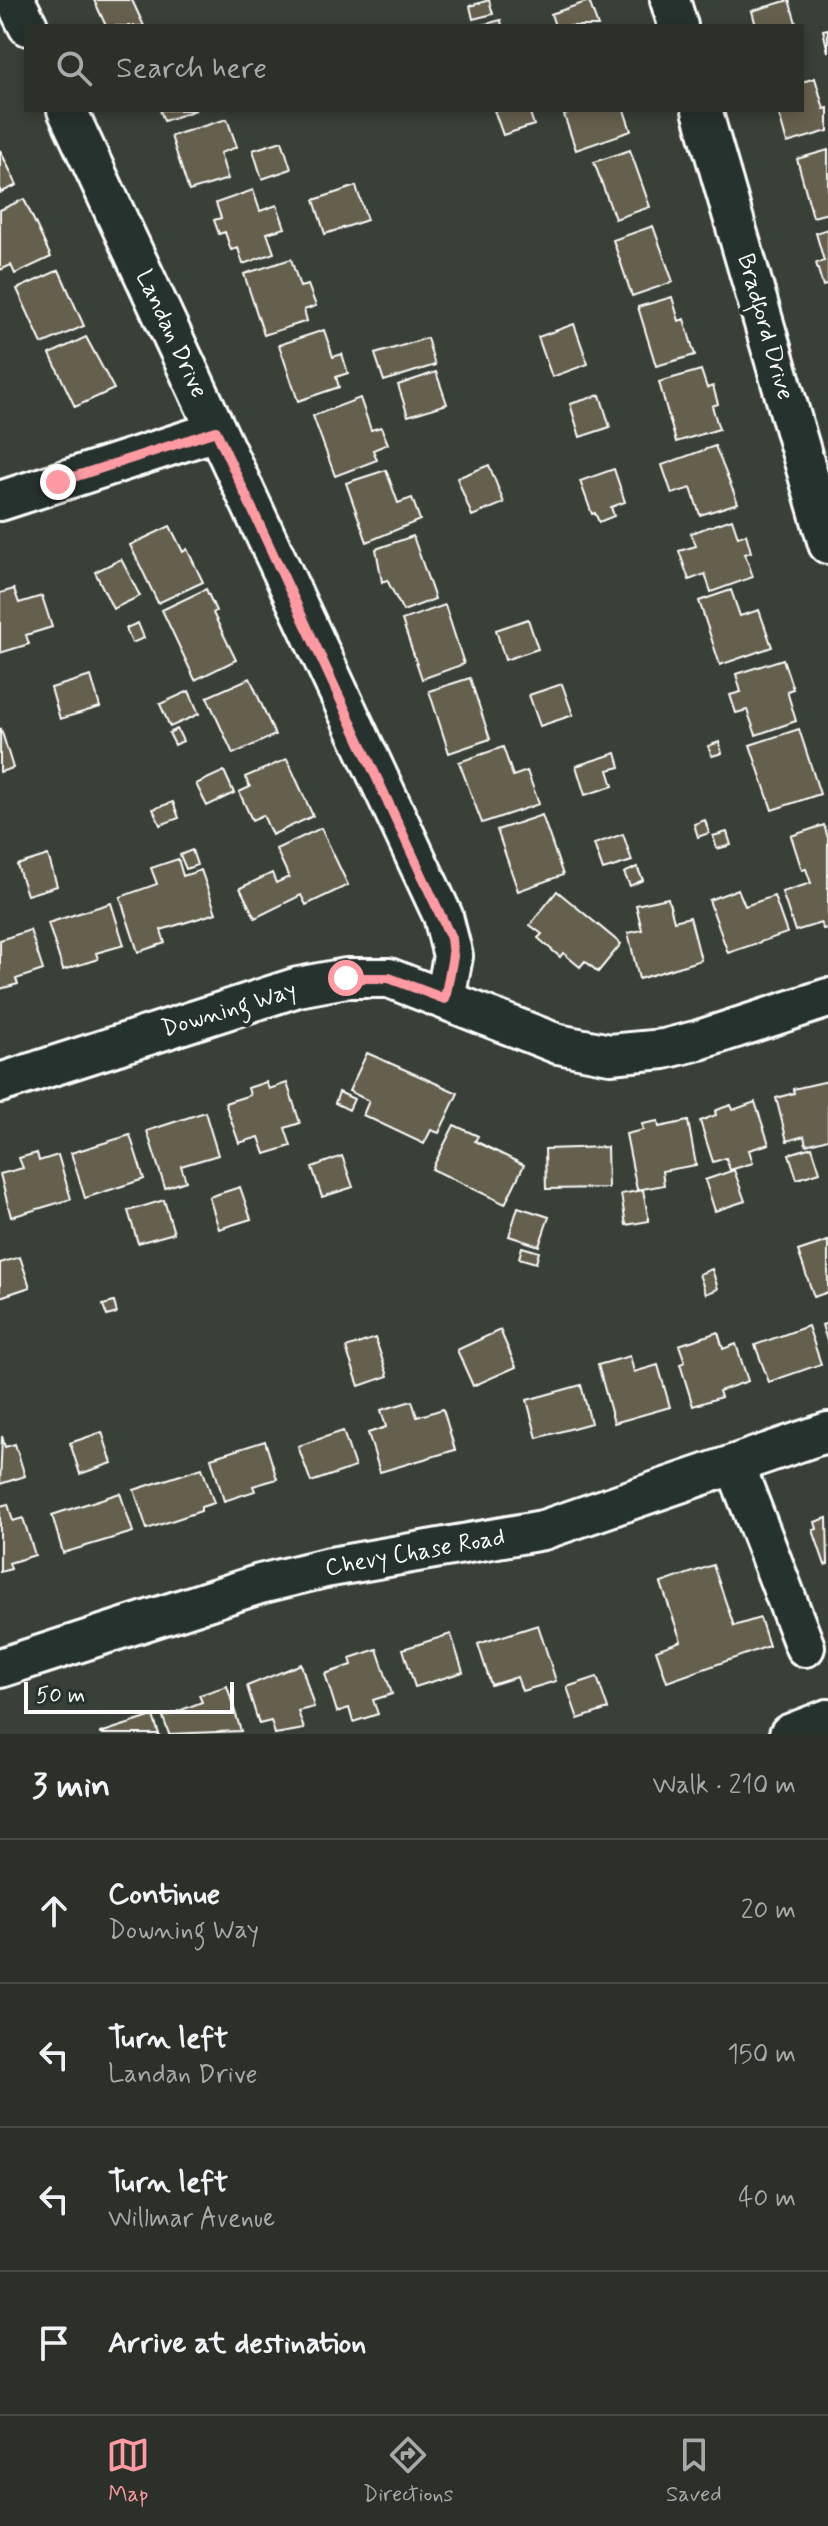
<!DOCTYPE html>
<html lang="en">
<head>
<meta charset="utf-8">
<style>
	body { margin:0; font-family:Mynerve,sans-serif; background:#373c35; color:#f1f3f6 }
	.scale { position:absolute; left:24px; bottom:20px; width:210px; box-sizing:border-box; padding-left:8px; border:4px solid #fff; border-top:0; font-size:22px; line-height:28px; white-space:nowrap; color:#fff; -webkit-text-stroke:6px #26332d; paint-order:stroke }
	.stop { position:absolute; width:24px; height:24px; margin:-18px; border:6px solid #ff9aa2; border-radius:50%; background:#fff }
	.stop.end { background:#ff9aa2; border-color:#fff; box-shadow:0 2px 8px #0008 }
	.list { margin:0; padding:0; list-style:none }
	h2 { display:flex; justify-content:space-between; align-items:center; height:104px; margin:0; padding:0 32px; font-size:34px }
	h2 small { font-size:26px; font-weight:400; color:#a6a9a8 }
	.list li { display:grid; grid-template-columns:52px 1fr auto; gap:24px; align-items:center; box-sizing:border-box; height:144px; padding:0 32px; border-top:2px solid #474b46 }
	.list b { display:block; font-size:30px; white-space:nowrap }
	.list p { margin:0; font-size:26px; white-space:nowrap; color:#a6a9a8 }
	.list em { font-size:26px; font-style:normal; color:#a6a9a8 }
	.icon { flex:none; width:44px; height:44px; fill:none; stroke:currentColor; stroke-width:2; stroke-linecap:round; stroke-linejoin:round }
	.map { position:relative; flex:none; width:828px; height:1734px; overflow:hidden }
	.search { position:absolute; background:#2b3029; box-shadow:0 4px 12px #0003; left:24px; right:24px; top:24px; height:88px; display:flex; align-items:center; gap:20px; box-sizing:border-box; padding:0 28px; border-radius:0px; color:#a6a9a8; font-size:30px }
	.sheet { height:680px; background:#2b3029 }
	nav { display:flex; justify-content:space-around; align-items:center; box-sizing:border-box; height:112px; border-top:2px solid #474b46; background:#2b3029; font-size:22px; color:#a6a9a8 }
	nav a { display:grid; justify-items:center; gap:4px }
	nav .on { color:#ff9aa2 }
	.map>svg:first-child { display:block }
	.building { fill:#655e4e; stroke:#fff; stroke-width:2 }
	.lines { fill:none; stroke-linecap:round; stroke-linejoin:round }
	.minor-casing { stroke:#fff; stroke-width:44 }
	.minor { stroke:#26332d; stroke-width:38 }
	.route { stroke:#ff9aa2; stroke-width:10 }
	.labels { text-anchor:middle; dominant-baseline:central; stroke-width:8; stroke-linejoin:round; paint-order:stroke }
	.street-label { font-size:24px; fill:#fff; stroke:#26332d }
</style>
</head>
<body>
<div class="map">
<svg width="828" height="1734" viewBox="0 0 828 1734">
	<rect width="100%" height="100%" fill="#394037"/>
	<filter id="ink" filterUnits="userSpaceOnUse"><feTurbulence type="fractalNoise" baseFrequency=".0125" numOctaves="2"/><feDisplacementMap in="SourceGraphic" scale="16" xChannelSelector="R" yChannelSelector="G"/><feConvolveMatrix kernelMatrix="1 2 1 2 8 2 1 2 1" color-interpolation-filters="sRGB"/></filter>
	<g filter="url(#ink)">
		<path class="building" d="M94 0H132L144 26H106Z
			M489 0 493 14 473 19 470 6Z
			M789 0 797 26H756L752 11Z
			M589 1 598 26H555L551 14Z
			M501 20 502 26H478Z
			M828 29V52L823 30Z
			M815 78 824 109 828 108V131L787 143 778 111 802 110V82Z
			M160 110H196L164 121Z
			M494 110H529L534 125 503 135Z
			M578 110H624L631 131 576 150 564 115Z
			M227 119 237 147 220 153 228 179 189 191 171 136Z
			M282 141 291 169 262 179 253 150Z
			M0 150 17 185 0 193Z
			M630 150 650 207 615 219 594 162Z
			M828 150V213L813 217 797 159Z
			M356 186 367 220 325 234 314 200Z
			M253 190 260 211 277 205 285 228 267 233 274 253 243 264 238 248 231 250 225 232 219 234 214 220 221 218 216 203Z
			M24 199 51 257 15 274 11 265 0 270V210Z
			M653 226 673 282 632 296 613 240Z
			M828 229V284L823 286 816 263 824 261 816 233Z
			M291 259 300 287 308 285 316 306 304 310 307 321 264 335 244 274Z
			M59 270 84 326 42 344 17 289Z
			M672 297 679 321 684 319 695 355 656 366 638 307Z
			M574 324 588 364 552 377 538 337Z
			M324 330 333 357 342 354 348 373 336 377 339 387 298 401 279 345Z
			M86 337 114 389 75 407 50 354Z
			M427 338 435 365 384 381 375 354Z
			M701 370 707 388 713 386 718 404 712 406 719 429 676 442 659 382Z
			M436 372 447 404 408 416 398 385Z
			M600 395 610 427 580 437 570 404Z
			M360 398 371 430 381 427 388 444 373 450 377 460 335 476 313 416Z
			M715 446 738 503 700 515 691 488 672 494 662 465Z
			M489 465 504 503 472 516 457 478Z
			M614 469 625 502 611 507 614 516 599 522 595 513 592 514 580 481Z
			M386 470 398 503 412 498 420 520 367 542 346 483Z
			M732 519 738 537 746 534 751 552 745 554 753 577 711 592 705 574 689 580 679 551 696 546 691 533Z
			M170 526 183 552 187 549 203 582 158 603 130 545Z
			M413 536 435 599 403 611 387 580 382 582 376 549Z
			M121 559 140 596 113 609 95 572Z
			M14 589 19 603 42 596 52 627 26 635 29 644 0 653V593Z
			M206 589 216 611 213 613 236 660 195 680 162 610Z
			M731 590 740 616 759 610 772 647 720 665 699 601Z
			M445 605 464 664 422 679 402 620Z
			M528 619 538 649 505 660 496 630Z
			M138 623 144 638 132 643 126 628Z
			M783 659 793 689 787 691 796 721 756 735 747 710 736 713 730 695 741 692 736 674Z
			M91 676 100 707 60 719 51 688Z
			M250 678 275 735 233 754 207 697Z
			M470 678 490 739 449 753 429 691Z
			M562 684 573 715 540 726 529 695Z
			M189 691 199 714 170 727 160 704Z
			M1 729 13 768 0 772V730Z
			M177 729 183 741 175 745 169 733Z
			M799 729 820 794 772 810 750 745Z
			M719 742 722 753 712 756 708 746Z
			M503 747 513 776 527 771 539 804 482 823 459 762Z
			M616 753 620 767 608 770 613 786 585 795 576 766Z
			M287 759 313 816 272 835 263 815 252 820 239 792 250 787 245 777Z
			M224 771 234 793 207 806 196 784Z
			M173 802 179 818 160 825 153 809Z
			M542 815 563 875 518 891 497 830Z
			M705 820 709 833 698 837 694 824Z
			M824 825 828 838V928L823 929 821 923 795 931 782 892 811 883 806 869 802 870 791 836Z
			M321 828 348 885 306 905 301 895 255 918 240 888 272 873 276 883 289 877 276 849Z
			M727 832 731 845 717 849 713 836Z
			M623 834 632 861 603 870 594 844Z
			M192 850 197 865 186 869 180 855Z
			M48 855 57 886 27 895 17 865Z
			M178 859 183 876 201 870 216 913 161 930 165 943 138 952 120 897 157 884 151 868Z
			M637 867 643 880 630 886 624 873Z
			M738 889 745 906 774 896 787 933 728 953 709 900Z
			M557 891 621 944 598 972 585 961 580 967 563 953 560 957 538 938 542 934 530 925Z
			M668 898 674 921 690 917 701 960 639 979 628 933 642 930 636 905Z
			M111 903 124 945 96 953 98 959 63 970 48 923Z
			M30 930 43 970 16 979 18 984 0 989V940Z
			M367 1053 458 1093 439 1133 431 1130 424 1144 363 1115 369 1101 349 1091Z
			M828 1081V1139L806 1145 804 1136 787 1141 776 1098 794 1093 793 1089Z
			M266 1082 269 1089 287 1083 300 1123 285 1128 291 1146 265 1154 259 1137 239 1143 225 1103 250 1095 248 1088Z
			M339 1092 354 1099 349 1110 335 1103Z
			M755 1102 769 1144 749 1150 753 1163 730 1170 726 1158 713 1162 700 1121 716 1115 715 1111 722 1108 731 1105 733 1110Z
			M205 1112 218 1155 181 1166 186 1181 165 1188 147 1131Z
			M658 1121 659 1127 688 1121 696 1165 662 1171 664 1185 637 1190 626 1134 643 1130 642 1124Z
			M454 1125 478 1136 475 1141 524 1165 505 1204 432 1169Z
			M130 1135 144 1179 85 1198 71 1153Z
			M607 1147 608 1188 546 1189 545 1149Z
			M812 1147 820 1172 797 1179 789 1154Z
			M37 1153 39 1161 58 1155 71 1199 11 1217 0 1174 23 1168 19 1158Z
			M342 1156 353 1187 322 1197 312 1167Z
			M734 1170 745 1201 715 1211 705 1180Z
			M240 1187 251 1219 219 1229 209 1197Z
			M643 1190 649 1221 626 1225 621 1194Z
			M164 1200 174 1233 138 1243 128 1211Z
			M518 1207 549 1217 539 1246 509 1236Z
			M828 1241V1292L814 1297 798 1251Z
			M522 1247 539 1252 536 1263 519 1258Z
			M20 1257 30 1287 0 1297V1263Z
			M712 1269 718 1289 706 1294 699 1274Z
			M114 1302 117 1313 107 1316 103 1305Z
			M828 1323V1344L822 1325Z
			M808 1326 821 1364 769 1382 755 1345Z
			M500 1330 516 1367 473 1386 457 1350Z
			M718 1332 723 1349 736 1344 748 1381 719 1391 721 1397 693 1406 680 1364 685 1362 679 1345Z
			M375 1338 388 1376 359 1386 346 1348Z
			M630 1356 634 1372 658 1365 670 1407 614 1423 598 1365Z
			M581 1385 591 1423 537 1438 527 1400Z
			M412 1401 417 1417 443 1409 455 1450 380 1472 368 1433 386 1427 381 1410Z
			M343 1431 355 1467 311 1482 298 1446Z
			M102 1432 112 1463 80 1474 70 1443Z
			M2 1436 5 1447 15 1444 25 1476 0 1484Z
			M265 1441 277 1479 253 1486 255 1491 224 1501 211 1458Z
			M202 1468 214 1503 201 1507V1511L147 1529 134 1490Z
			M120 1493 133 1532 63 1553 52 1515Z
			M8 1504 13 1521 23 1518 35 1555 9 1563 11 1569 0 1572V1506Z
			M827 1518 828 1564 825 1565 813 1530 817 1529 815 1522Z
			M713 1565 734 1626 760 1618 769 1646 667 1682 656 1650 681 1641 661 1583Z
			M538 1625 556 1681 522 1691 517 1677 491 1685 478 1644Z
			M451 1634 463 1672 415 1687 403 1649Z
			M377 1649 392 1694 373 1700 378 1714 353 1722 349 1708 337 1712 325 1674 352 1665 350 1658Z
			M301 1664 314 1707 298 1711 304 1729 275 1734 271 1721 259 1724 247 1686Z
			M597 1677 608 1709 578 1719 567 1687Z
			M227 1686 241 1731 169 1734 163 1717 202 1702 199 1695Z
			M153 1716 159 1734H100V1733Z"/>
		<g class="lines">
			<g class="minor-casing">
				<path id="minor" d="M15 0 28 26
					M670 0 678 26
					M67 110 443 916 453 956 445 999
					M702 110 828 544
					M0 501 216 431
					M0 1083 298 987 346 978H389L558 1044 610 1054 664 1049 699 1040 828 998
					M735 1465 805 1647
					M0 1668 260 1584 325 1568 543 1530 828 1432
					M789 1734 828 1719"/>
			</g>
			<use href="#minor" class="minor"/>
		</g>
	</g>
	<g class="lines" filter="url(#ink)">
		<path class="route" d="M58 482 216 431 451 938 453 956 445 999 389 978H346"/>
	</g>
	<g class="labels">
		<g class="street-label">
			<text transform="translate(765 327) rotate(74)">Bradford Drive</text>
			<text transform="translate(171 334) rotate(65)">Landan Drive</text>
			<text transform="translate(229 1010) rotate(-17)">Downing Way</text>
			<text transform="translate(415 1553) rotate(-10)">Chevy Chase Road</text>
		</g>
	</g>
</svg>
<div class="scale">50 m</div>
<div class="stop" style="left:346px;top:978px"></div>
<div class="stop end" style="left:58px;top:482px"></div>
<div class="search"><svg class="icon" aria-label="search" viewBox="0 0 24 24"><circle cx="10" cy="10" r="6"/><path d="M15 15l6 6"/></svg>Search here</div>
</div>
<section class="sheet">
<h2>3 min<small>Walk · 210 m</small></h2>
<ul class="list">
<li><svg class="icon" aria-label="ahead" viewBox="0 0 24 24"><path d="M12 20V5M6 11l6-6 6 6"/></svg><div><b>Continue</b><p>Downing Way</p></div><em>20 m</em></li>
<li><svg class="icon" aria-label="left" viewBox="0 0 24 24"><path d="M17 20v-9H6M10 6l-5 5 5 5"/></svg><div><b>Turn left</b><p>Landan Drive</p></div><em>150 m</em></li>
<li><svg class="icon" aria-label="left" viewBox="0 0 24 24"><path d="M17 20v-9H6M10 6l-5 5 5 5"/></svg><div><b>Turn left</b><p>Willmar Avenue</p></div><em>40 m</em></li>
<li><svg class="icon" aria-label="arrive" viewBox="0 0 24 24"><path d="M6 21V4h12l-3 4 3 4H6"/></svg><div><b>Arrive at destination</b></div></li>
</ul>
</section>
<nav>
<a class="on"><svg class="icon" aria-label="map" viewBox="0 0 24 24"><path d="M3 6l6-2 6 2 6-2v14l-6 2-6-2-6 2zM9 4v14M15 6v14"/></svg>Map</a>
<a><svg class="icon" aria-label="directions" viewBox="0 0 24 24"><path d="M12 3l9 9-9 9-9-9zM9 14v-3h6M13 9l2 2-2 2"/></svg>Directions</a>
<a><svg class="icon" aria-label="saved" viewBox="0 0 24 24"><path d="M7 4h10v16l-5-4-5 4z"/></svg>Saved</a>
</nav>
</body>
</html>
